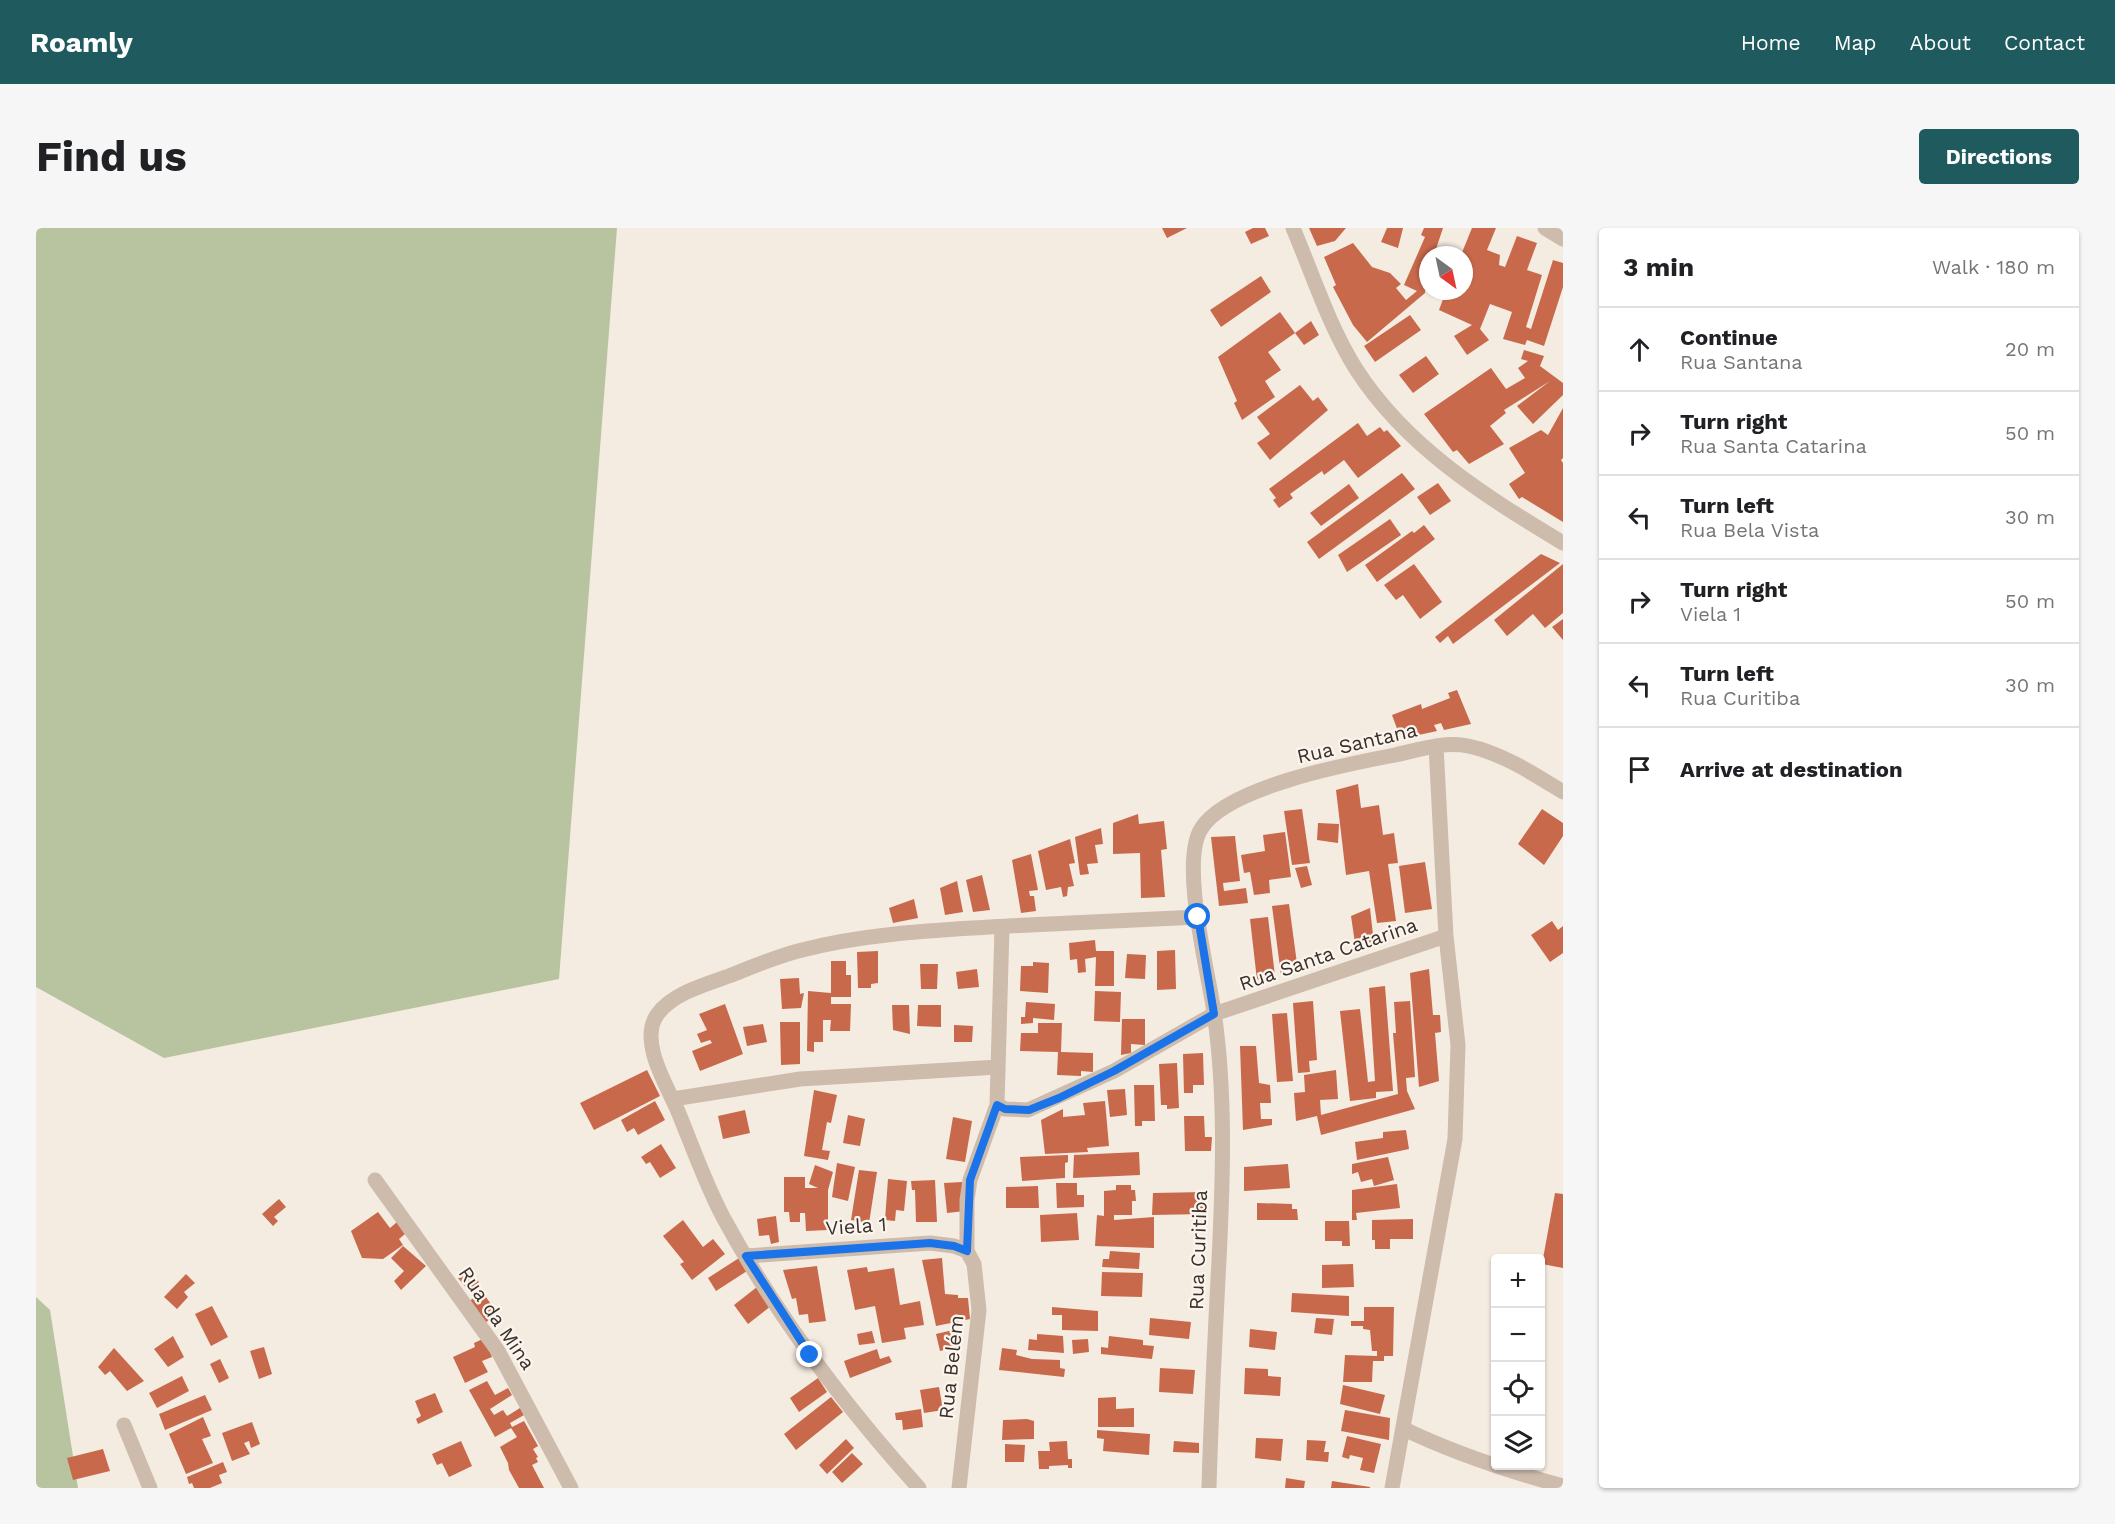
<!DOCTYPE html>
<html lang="en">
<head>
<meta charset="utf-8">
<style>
	body { margin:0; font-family:"Work Sans",sans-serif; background:#f6f6f6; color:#202124 }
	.controls { position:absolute; right:18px; bottom:18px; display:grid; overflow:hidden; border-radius:6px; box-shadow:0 2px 4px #0004 }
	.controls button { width:54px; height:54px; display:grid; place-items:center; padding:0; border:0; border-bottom:2px solid #e0e0e0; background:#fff; color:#202124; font:30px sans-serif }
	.compass { position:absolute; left:1383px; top:18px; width:54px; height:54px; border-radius:50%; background:#fff; box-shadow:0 2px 4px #0004; rotate:147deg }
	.stop { position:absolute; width:18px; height:18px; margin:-14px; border:4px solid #1a73e8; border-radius:50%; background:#fff }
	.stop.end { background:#1a73e8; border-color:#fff; box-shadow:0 2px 6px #0008 }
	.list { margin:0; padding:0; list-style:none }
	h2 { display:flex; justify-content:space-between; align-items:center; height:78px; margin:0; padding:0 24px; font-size:26px }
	h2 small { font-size:20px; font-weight:400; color:#757577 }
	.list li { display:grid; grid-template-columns:39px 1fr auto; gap:18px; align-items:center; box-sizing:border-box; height:84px; padding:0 24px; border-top:2px solid #e0e0e0 }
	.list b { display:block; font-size:22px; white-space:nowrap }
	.list p { margin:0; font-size:20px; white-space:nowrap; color:#757577 }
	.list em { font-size:20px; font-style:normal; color:#757577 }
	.icon { flex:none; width:33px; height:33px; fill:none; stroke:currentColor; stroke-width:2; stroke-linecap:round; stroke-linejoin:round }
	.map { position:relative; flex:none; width:1527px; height:1260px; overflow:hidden; border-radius:6px }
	header { display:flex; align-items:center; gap:36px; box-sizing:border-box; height:84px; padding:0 30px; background:#1f5a5e; color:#fff }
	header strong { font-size:28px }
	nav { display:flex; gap:33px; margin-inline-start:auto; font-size:21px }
	.intro { display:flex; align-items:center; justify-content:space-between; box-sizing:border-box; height:144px; padding:0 36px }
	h1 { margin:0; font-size:42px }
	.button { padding:15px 27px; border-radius:6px; background:#1f5a5e; color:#fff; font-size:21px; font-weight:700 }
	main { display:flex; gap:36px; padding:0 36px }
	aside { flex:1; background:#fff; border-radius:6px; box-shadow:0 2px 4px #0004 }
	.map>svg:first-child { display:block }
	.green { fill:#b8c4a0 }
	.building { fill:#c8694b }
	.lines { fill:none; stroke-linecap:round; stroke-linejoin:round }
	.street { stroke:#cdbbac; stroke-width:15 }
	.route { stroke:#1a73e8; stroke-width:8 }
	.labels { text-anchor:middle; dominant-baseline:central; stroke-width:4.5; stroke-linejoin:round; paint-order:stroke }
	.street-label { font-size:20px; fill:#3b302b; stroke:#fbf5ee }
</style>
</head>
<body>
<header>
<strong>Roamly</strong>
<nav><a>Home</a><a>Map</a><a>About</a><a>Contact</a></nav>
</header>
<div class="intro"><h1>Find us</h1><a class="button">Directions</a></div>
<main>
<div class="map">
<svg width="1527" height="1260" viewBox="0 0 1527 1260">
	<rect width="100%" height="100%" fill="#f4ebe1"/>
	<path class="green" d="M0 0H581L523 751 128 830 0 759Z
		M0 1069 14 1082 42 1260H0Z"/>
	<path class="building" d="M1126 0H1151L1131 10Z
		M1217 0H1229L1233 8 1215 16 1209 4Z
		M1273 0H1310L1299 13 1281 18Z
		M1351 0H1367L1362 20 1345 14Z
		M1388 0H1407L1398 27H1392L1389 65 1331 114 1317 97 1297 59 1300 57 1288 29 1317 15 1336 39 1354 45 1365 56 1360 60 1370 72 1381 63 1368 57 1389 9 1385 7Z
		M1436 0H1460L1451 22 1464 27 1463 37 1469 39 1481 8 1501 15 1491 42 1506 47 1490 99 1495 101 1517 32 1527 35V59L1508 118 1491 112 1489 117 1467 111 1476 84 1454 76 1444 101 1453 112 1431 127 1418 108 1436 97 1403 82 1410 63H1428V27H1425Z
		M1225 48 1235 64 1185 99 1174 82Z
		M1244 84 1259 105 1275 93 1283 107 1268 117 1259 105 1232 124 1245 142 1229 153 1239 169 1206 192 1198 175 1201 173 1182 129Z
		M1374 87 1385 102 1339 134 1328 118Z
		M1488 122 1508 128 1504 138 1527 155V167L1497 196 1481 178 1514 153 1468 182 1470 185 1454 198 1468 216 1433 236 1421 222 1417 224 1388 186 1455 140 1470 161 1489 150 1482 140 1492 133 1485 131Z
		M1390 128 1403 146 1377 165 1363 147Z
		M1264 157 1277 173 1282 169 1292 182 1234 232 1221 215 1234 206 1221 189Z
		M1527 180V230L1525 232 1527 235V294L1486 269 1483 271 1473 256 1489 245 1473 220 1505 202 1512 207Z
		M1322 195 1331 208 1344 199 1348 204 1351 202 1365 218 1322 250 1308 232 1288 247 1286 243 1254 266 1257 270 1243 280 1237 272 1240 270 1233 261Z
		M1366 245 1379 261 1283 331 1271 314Z
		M1402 255 1415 273 1394 287 1381 269Z
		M1313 256 1323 270 1285 298 1274 285Z
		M1354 291 1365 307 1311 344 1302 327Z
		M1388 297 1399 311 1341 354 1329 337 1376 303 1378 305Z
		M1505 326 1524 335 1417 416 1412 408 1404 415 1399 409Z
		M1378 336 1406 374 1384 391 1367 367 1360 372 1348 357Z
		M1527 336V385L1509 400 1497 386 1471 408 1458 392Z
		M1527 391V412L1516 399Z
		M1421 462 1435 496 1408 502 1405 495 1398 497 1401 503 1378 508 1375 501 1363 506 1356 487 1385 476 1386 481 1414 470 1412 465Z
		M1322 556 1325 580 1343 577 1347 607 1358 605 1362 635 1352 636 1360 693 1341 695 1333 643 1310 647 1300 562Z
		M1266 581 1274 635 1256 637 1248 583Z
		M1506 581 1527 595V608L1508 637 1482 616Z
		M1102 586 1103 596 1128 593 1131 621 1125 622 1129 669 1105 670 1104 625 1077 626V595Z
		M1282 595 1303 596 1302 615 1281 612Z
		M1065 600 1067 616 1059 617 1062 635 1051 636 1053 646 1044 647 1039 609Z
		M1249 604 1255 649 1233 652 1234 665 1218 667 1214 644 1208 645 1205 627 1229 623 1227 607Z
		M1199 608 1204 653 1187 655 1188 663 1210 660 1212 675 1183 678 1175 609Z
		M1034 611 1039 635 1033 636 1038 658 1032 659 1031 668 1027 669 1025 659 1010 662 1002 623Z
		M995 626 1002 662 993 663 994 668H998L1000 683 985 685 976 632Z
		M1389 634 1396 681 1369 685 1363 638Z
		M1271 638 1276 657 1265 660 1259 640Z
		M946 647 954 682 937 684 930 652Z
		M921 653 927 684 909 687 904 660Z
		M878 671 882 690 857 695 853 680Z
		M1253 676 1262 743 1245 747 1236 678Z
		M1334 680 1338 716 1320 722 1315 688Z
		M1232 689 1239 748 1221 752 1214 691Z
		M1516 693 1522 702 1527 698V725L1514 734 1495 707Z
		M1059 712 1060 723H1078V758H1059L1060 729 1049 731 1050 744 1042 745 1041 731 1034 732 1033 715Z
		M1139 722 1140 761 1121 762V723Z
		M842 723V755L835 756V760H822L821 724Z
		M1091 726 1110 727 1109 751 1089 750Z
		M795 733H810V747H815V769H795V776H815L814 803H794L795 792H787V814H778V824L771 823 772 763 795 765Z
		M997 734 1013 735 1012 765 984 763 985 738H997Z
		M884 736H902L901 761H885Z
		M941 741 943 759 922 761 920 744Z
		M1393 741 1397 787H1404L1405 804 1399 805 1403 853 1383 859 1374 745Z
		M763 750 764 766 768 765 765 780 746 781 744 751Z
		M1349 758 1357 863 1340 864V870L1314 873 1304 783 1324 781 1332 854 1339 853 1333 760Z
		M1059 763 1085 764 1084 794 1058 793Z
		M1277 773 1281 832 1273 833 1274 844 1262 845 1257 775Z
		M1374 773 1379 849 1370 850 1371 863 1379 881 1285 907 1281 888 1260 893 1258 865 1269 864 1268 847 1300 842 1302 871 1284 872 1285 887 1362 866 1357 805H1360L1358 774Z
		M990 774 1019 776 1018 792 997 790V795L985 796V789H989Z
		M689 776 707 826 664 843 656 823 676 815 674 812 665 815 661 806 671 802 663 786Z
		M856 777H873L874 806 857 802Z
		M882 777H905V799L881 798Z
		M1251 785 1257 853 1241 854 1236 786Z
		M1086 791H1109V817L1095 816V825L1085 827Z
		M744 794H764V836L745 837Z
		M1002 795H1026L1025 824 1057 825V844L1045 843V848L1021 847 1022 824 984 823 985 805H1002Z
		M727 796 731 814 711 818 707 799Z
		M918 797 937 798 936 814H918Z
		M1204 818H1220L1223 855 1234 857 1235 875H1224L1225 891H1236V897L1207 902Z
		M1167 825 1168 857H1157V865H1148L1147 826Z
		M1141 835 1143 880 1131 881V877H1125L1123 836Z
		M611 842 624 868 558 902 544 875Z
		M1098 857H1118L1119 893H1106V898H1099Z
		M1089 861 1091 887 1074 889 1071 862Z
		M778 862 801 867 795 895 791 894 786 922 794 923 792 932 768 928Z
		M619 873 629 892 602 907 598 900 591 904 585 892Z
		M1069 873 1073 918 1051 920 1052 924 1009 926 1005 892 1027 881V889L1049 887 1047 875Z
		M709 882 714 905 687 911 682 888Z
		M812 887 829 891 824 918 807 915Z
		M1148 888H1168L1169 909H1176L1175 923H1149Z
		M917 889 936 893 929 934 910 931Z
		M1370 902 1373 921 1321 932 1319 914 1347 910V904Z
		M625 916 640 940 624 950 614 934 610 936 605 929Z
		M1103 924 1104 947 1037 950 1038 927Z
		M1032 927V934L1029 935V950L986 953 984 929Z
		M1352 929 1358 952 1338 958 1336 951 1325 954 1322 944 1316 946V936Z
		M801 935 819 939 812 973 796 969Z
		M1252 936 1254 960 1208 963V939Z
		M779 937 797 944 792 962V1002L770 1003 769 985H764V994H754L753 984H748V949H769V960H782L773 956Z
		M823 942 841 944 833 995 815 992Z
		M852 951 871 953 868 983 860 982 859 993 849 992Z
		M899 952 901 994H880L879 962H876L875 953Z
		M926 954 929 983 911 985 908 955Z
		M1020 955H1041V967H1048V979L1021 980Z
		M1361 956 1364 980 1320 985 1321 992H1316V962Z
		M1080 957H1095V962H1099L1100 973H1096V987H1078V992L1118 989V1020L1059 1018 1061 987 1068 988V963L1080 962Z
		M1002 958 1003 980H970V959Z
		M1169 964V986L1116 987 1117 965Z
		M1519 965 1527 966V1040L1506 1036Z
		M243 971 250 979 238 989 242 993 237 998 226 986Z
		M1221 975 1256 976V981H1261L1262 992H1221Z
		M342 984 354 1000 361 994 369 1006 363 1011 367 1017 347 1031 326 1030 315 1003Z
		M1041 985 1043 1012 1005 1014 1004 987Z
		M740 988 743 1014 735 1016 733 1007 723 1008 721 991Z
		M1377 991V1011H1354V1021H1339V1012H1336V992Z
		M647 992 667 1019 677 1011 689 1026 656 1052 644 1036 648 1034 627 1008Z
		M1289 993H1313L1314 1018H1306V1013H1289Z
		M367 1018 390 1038 365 1062 358 1053 368 1043 355 1030Z
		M1074 1023 1104 1025 1103 1041 1066 1039 1067 1031H1073Z
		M703 1030 711 1043 680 1063 672 1050Z
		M906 1030 909 1066 922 1067V1070H932L934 1091 900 1098 886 1032Z
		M1317 1036 1318 1059 1286 1060V1037Z
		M781 1038 790 1093 773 1095 772 1086 763 1087 760 1070 756 1071 747 1042Z
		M831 1039 832 1044 858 1040 864 1077 884 1073 888 1097 868 1100 870 1111 846 1115 839 1078 819 1082 811 1042Z
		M432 1042 443 1054 433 1063 422 1050Z
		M1066 1044 1107 1045 1106 1069 1065 1068Z
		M150 1046 159 1055 148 1064 152 1069 141 1081 128 1069Z
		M721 1059 735 1078 712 1096 698 1077Z
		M1256 1065 1313 1068V1088L1255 1084Z
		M450 1069 461 1085 448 1096 433 1074 437 1070 441 1075Z
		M176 1078 192 1109 175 1118 159 1086Z
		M1016 1079 1062 1083V1103L1026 1102V1087H1016Z
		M1328 1079H1358L1357 1128H1348V1133H1337L1336 1154H1307L1309 1127 1341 1128V1123H1336L1334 1102 1327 1101V1098H1315V1093H1328Z
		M1114 1090 1155 1094 1153 1111 1113 1107Z
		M1280 1090 1298 1091 1296 1107 1278 1105Z
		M1214 1101 1241 1104 1239 1122 1213 1119Z
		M917 1102 920 1119 904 1123 900 1106Z
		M836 1103 839 1115 823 1117 821 1106Z
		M1001 1106 1027 1108 1028 1125 992 1122 993 1111 1001 1112Z
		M137 1108 148 1129 132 1139 118 1121Z
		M1073 1108 1107 1112V1117L1118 1118 1116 1131 1065 1126V1119L1072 1120Z
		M449 1110 456 1129 446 1133 452 1144 429 1155 417 1129 439 1119 438 1115Z
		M1052 1111 1053 1124 1037 1126 1036 1112Z
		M228 1119 236 1146 223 1151 214 1123Z
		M78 1120 108 1153 91 1163 74 1143 69 1147 62 1139Z
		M966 1120 981 1122 980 1127 996 1131 1024 1132V1140L1029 1141 1028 1149 963 1142Z
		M841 1121 844 1131 853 1128 856 1134 814 1150 808 1133Z
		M184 1131 193 1150 183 1155 174 1136Z
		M1124 1140 1159 1142 1157 1166 1123 1164Z
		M1209 1140 1232 1141V1148L1245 1149 1244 1168 1208 1166Z
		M146 1148 153 1163 121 1180 113 1165Z
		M782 1150 791 1164 763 1184 754 1170Z
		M451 1153 459 1167 472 1160 476 1167 454 1181 458 1187 467 1182 471 1188 484 1180 488 1187 474 1195 476 1199 488 1193 502 1218 497 1221 502 1229 500 1230 502 1234 496 1237 508 1260H483L473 1242 472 1235 464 1219 481 1209 475 1200 459 1209 433 1162Z
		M1307 1157 1349 1167 1344 1186 1304 1176Z
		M903 1159 907 1182 888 1185 884 1162Z
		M399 1165 407 1184 382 1196 380 1191 385 1188 379 1173Z
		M169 1167 176 1182 129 1202 123 1186Z
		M795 1169 807 1184 760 1222 748 1206Z
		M1080 1169V1181L1098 1180V1199H1062V1170Z
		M885 1181 887 1199 867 1202 866 1192H860L859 1185Z
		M1309 1182 1354 1190 1353 1212 1305 1203Z
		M167 1189 175 1208 166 1211 177 1235 150 1246 133 1206Z
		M991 1191 998 1193V1211L966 1212 967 1192Z
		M216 1194 224 1216 215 1220 213 1213 208 1215 214 1226 196 1233 186 1205Z
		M1061 1202 1114 1206 1113 1227 1067 1223 1068 1211 1061 1210Z
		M1311 1208 1345 1216 1338 1245 1324 1242 1327 1230 1314 1227 1313 1231 1306 1229Z
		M1220 1210 1247 1211 1245 1233 1219 1230Z
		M810 1211 818 1220 791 1246 783 1237Z
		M1271 1212 1290 1213 1288 1224H1293L1292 1234 1270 1232Z
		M425 1213 436 1238 413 1249 406 1235 401 1237 396 1226Z
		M1031 1213 1032 1231H1036V1240H1032V1237L1013 1238V1241H1003L1002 1223H1014L1013 1214Z
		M1138 1213 1163 1215V1225L1137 1224Z
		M969 1216 989 1217 988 1234H969Z
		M67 1221 74 1243 37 1252 31 1230Z
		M816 1225 827 1236 806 1255 796 1244Z
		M187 1234 191 1244 183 1247 186 1255 174 1260H158L156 1255 153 1256 151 1249Z
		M1250 1250 1269 1253 1268 1260H1249Z
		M1296 1253 1334 1259V1260H1295Z"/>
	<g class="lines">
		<path class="street" d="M1257 0C1277 47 1293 98 1320 141 1370 219 1449 268 1527 315
			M1509 0 1527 11
			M637 871 764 851 962 839
			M961 877 969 881 992 882 1078 843 1178 786 1410 708
			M339 952 462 1123 535 1260
			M710 1028 894 1015 918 1018 931 1023
			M88 1197 114 1260
			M1368 1201C1420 1226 1472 1243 1527 1258
			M883 1260C809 1178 740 1087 687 989 669 955 656 917 641 881 630 856 603 813 621 787 635 766 670 756 693 748 716 739 739 729 762 723 830 705 902 702 972 698 1035 695 1099 692 1162 689
			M923 1260 943 1082 938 1036 931 1023V972L934 952 961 877 966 699
			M1173 1260C1175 1184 1179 1108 1183 1032 1187 950 1190 866 1178 784 1172 743 1144 635 1165 601 1190 559 1312 536 1359 527 1382 522 1409 513 1432 518 1466 525 1498 546 1527 564
			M1356 1260 1419 911 1422 817 1410 708 1400 518"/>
	</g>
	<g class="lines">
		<path class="route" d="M774 1127 710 1028 894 1015 918 1018 931 1023 934 952 961 877 969 881 993 882 1023 870 1078 843 1178 786 1162 689"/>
	</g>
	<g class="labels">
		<g class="street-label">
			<text transform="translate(1321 515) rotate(-13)">Rua Santana</text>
			<text transform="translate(1292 726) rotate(-19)">Rua Santa Catarina</text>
			<text transform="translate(820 998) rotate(-4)">Viela 1</text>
			<text transform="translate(1162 1022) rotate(-88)">Rua Curitiba</text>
			<text transform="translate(461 1090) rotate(56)">Rua da Mina</text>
			<text transform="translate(915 1139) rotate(-84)">Rua Belém</text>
		</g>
	</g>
</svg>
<div class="controls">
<button>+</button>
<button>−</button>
<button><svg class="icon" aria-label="locate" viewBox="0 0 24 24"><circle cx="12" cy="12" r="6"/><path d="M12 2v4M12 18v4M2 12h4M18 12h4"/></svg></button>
<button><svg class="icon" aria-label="layers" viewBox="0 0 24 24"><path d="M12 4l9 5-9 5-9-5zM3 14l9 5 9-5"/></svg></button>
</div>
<svg class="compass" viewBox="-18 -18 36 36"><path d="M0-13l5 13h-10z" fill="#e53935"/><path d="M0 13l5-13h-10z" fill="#757577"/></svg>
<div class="stop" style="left:1162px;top:689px"></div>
<div class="stop end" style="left:774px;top:1127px"></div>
</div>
<aside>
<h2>3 min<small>Walk · 180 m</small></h2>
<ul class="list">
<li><svg class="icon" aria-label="ahead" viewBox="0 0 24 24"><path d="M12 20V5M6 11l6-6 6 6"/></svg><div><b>Continue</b><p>Rua Santana</p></div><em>20 m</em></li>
<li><svg class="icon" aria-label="right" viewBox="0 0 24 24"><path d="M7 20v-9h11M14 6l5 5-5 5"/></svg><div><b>Turn right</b><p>Rua Santa Catarina</p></div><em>50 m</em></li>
<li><svg class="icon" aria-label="left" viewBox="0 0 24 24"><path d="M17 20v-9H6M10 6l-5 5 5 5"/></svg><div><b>Turn left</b><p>Rua Bela Vista</p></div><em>30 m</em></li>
<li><svg class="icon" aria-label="right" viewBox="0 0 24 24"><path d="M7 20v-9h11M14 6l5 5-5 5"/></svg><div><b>Turn right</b><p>Viela 1</p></div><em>50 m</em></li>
<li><svg class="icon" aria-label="left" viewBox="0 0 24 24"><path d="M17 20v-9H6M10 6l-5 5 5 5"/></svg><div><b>Turn left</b><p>Rua Curitiba</p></div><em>30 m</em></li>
<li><svg class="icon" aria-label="arrive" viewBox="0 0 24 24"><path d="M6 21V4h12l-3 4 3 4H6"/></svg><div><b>Arrive at destination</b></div></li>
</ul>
</aside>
</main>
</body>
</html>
